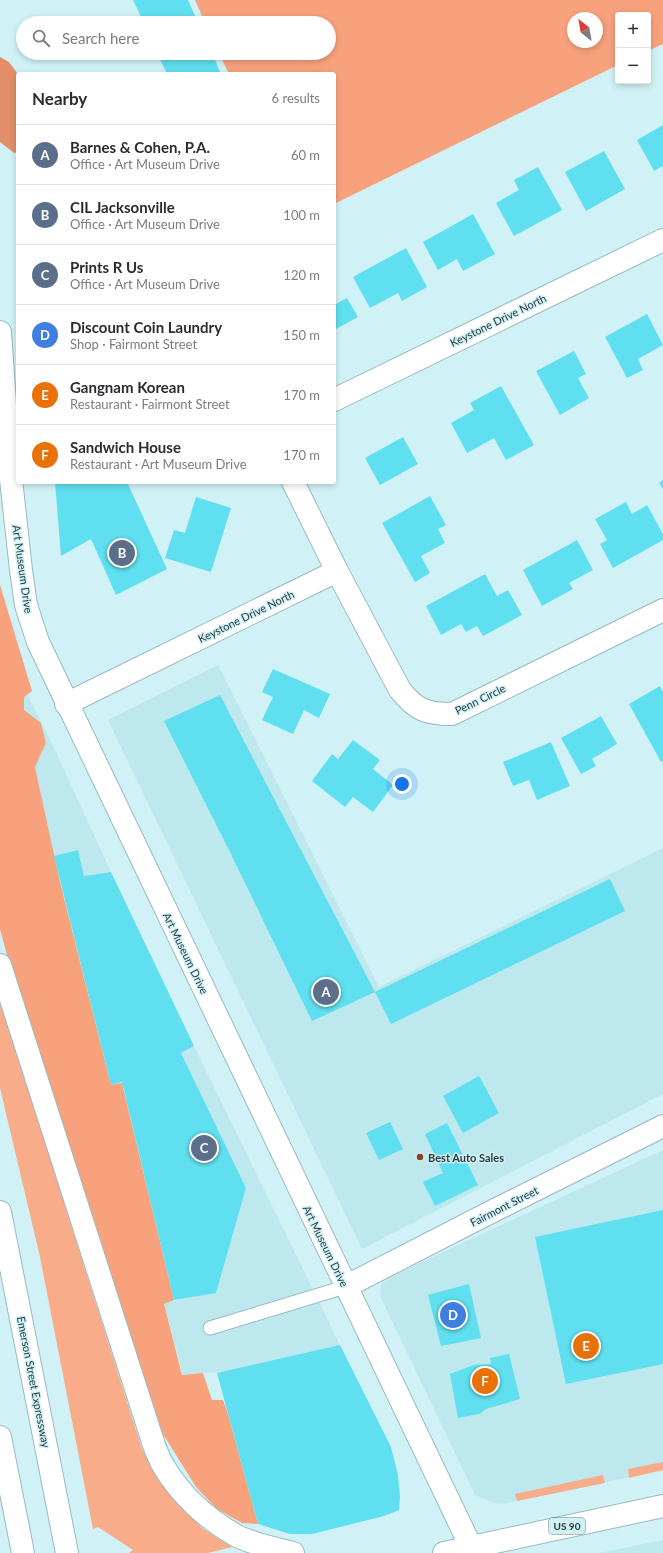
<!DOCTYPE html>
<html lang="en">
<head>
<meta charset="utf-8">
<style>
	body { margin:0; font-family:Lato,sans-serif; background:#f7f7f7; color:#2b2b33 }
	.controls { position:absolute; right:12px; top:12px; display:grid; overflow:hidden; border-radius:4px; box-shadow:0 2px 6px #0003 }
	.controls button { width:36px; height:36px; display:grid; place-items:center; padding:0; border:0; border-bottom:1px solid #e1e1e2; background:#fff; color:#2b2b33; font:20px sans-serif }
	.compass { position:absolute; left:567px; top:12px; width:36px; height:36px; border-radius:50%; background:#fff; box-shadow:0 2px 6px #0003; rotate:329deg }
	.you { position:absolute; left:402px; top:784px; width:14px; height:14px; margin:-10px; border:3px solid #fff; border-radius:50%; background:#1a73e8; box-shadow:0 0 0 6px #1a73e833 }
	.badge { display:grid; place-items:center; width:26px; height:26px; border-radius:50%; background:#2563eb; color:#fff; font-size:13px; font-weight:700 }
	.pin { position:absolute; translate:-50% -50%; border:2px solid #fff; box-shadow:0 1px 4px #0006 }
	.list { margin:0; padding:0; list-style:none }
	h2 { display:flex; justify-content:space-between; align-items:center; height:52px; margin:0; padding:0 16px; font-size:17px }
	h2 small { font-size:13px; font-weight:400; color:#7c7c81 }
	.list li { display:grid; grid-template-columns:26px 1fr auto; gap:12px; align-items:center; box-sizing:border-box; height:60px; padding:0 16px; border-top:1px solid #e1e1e2 }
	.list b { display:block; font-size:15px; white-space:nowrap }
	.list p { margin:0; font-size:13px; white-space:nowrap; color:#7c7c81 }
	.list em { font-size:13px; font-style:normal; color:#7c7c81 }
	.icon { flex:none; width:22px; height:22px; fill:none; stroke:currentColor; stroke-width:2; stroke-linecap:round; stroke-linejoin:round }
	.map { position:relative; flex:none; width:663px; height:1553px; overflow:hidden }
	.search { position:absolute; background:#fff; box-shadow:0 2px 6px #0003; left:16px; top:16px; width:320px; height:44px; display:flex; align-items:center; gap:10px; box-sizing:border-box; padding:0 14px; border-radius:22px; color:#7c7c81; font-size:15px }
	.panel { position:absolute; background:#fff; box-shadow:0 2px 6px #0003; left:16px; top:72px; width:320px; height:412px; border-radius:4px }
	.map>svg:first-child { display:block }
	.built { fill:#bce8ee }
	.green { fill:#f9ac8a }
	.forest { fill:#f7a27c; fill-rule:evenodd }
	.water { fill:#e28f69 }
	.building { fill:#5fdfef }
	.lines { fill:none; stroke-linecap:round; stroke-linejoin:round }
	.service-casing { stroke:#99babe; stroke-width:15 }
	.minor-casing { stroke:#99babe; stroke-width:24 }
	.tertiary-casing { stroke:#99babe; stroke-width:24 }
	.trunk-casing { stroke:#99babe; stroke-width:24 }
	.motorway-casing { stroke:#99babe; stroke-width:24 }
	.service { stroke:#fff; stroke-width:13 }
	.minor { stroke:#fff; stroke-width:22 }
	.tertiary { stroke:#fff; stroke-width:22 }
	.trunk { stroke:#fff; stroke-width:22 }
	.motorway { stroke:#fff; stroke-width:22 }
	.poi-dot { fill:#8a4320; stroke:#d0f2f7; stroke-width:1.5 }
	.labels { text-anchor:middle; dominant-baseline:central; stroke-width:3; stroke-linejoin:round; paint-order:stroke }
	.shield { fill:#d0f2f7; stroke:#5e7174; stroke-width:1 }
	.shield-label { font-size:10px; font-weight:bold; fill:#2d3a3c }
	.street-label { font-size:11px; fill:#2d3a3c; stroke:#d0f2f7 }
	.poi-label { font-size:11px; font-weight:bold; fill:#2d3a3c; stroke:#d0f2f7; text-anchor:start }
</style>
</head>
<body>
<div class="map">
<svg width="663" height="1553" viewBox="0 0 663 1553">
	<rect width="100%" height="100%" fill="#d0f2f7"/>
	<path class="built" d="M218 665 379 987 663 848V1094L362 1249 108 720Z
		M27 694 57 754 111 872 84 876 78 850 54 856 35 767 46 743 41 723 24 710V697Z
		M194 1046 340 1345 217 1373H203L183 1375 164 1303 216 1292 246 1188 181 1053Z
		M663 1150V1470L502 1504 494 1503 475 1495 381 1298 380 1292 381 1285 389 1278 422 1262Z
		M663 1540V1553H599Z"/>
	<path class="green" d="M0 1001 142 1449 159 1481 179 1505 202 1528 232 1547 208 1553H129L133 1550 98 1527 93 1529 40 1257 0 1088Z
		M663 1462V1470L629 1478 628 1469Z
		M603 1475 605 1483 517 1501 515 1494Z"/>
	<path class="forest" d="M195 0H663V44L648 51V15H618V65L334 204V74H229L219 53H329V23H205ZM573 18H597V42H573Z
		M0 585 32 691 24 697V710L41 723 46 743 35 767 60 882 111 1085 122 1083 174 1300 164 1304 182 1375 203 1373 212 1400H223L228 1414 258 1524 242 1523 217 1509 196 1487 163 1434 28 1033 0 929Z"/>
	<path class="water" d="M0 57 9 62 18 74V152L14 153 0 142Z"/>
	<path class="building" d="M133 0H188L198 23H144Z
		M157 53H212L221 74H167Z
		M663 125V166L654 171 637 140Z
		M604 151 625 189 586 211 565 172Z
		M538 167 562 210 514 236 496 203 519 190 514 180Z
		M473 214 495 254 463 271 457 259 438 270 423 242Z
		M406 248 427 287 402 301 398 293 370 308 353 277Z
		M347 298 358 317 334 330V305Z
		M647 314 663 345 638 359 643 370 627 378 605 337Z
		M574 351 586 374 578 378 589 398 560 415 536 371Z
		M501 386 534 445 506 460 494 438 467 453 451 423 474 410 470 403Z
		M403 437 418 464 380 485 365 458Z
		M663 480V489L659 483Z
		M55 482H127L167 569 116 595 91 539 61 556Z
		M430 496 446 525 438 529 445 543 421 556 430 573 415 582 382 523Z
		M196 497 231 508 211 572 165 558 174 530 185 533Z
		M626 502 632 514 647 505 663 534V540L613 568 600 544 607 540 595 519Z
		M577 540 593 570 569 583 573 589 542 606 523 570Z
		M485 574 497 596 508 590 522 615 483 636 477 626 466 632 461 624 441 635 426 606Z
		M273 669 330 694 319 718 304 710 293 734 262 720 273 697 262 692Z
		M660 686 663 692V761L661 762 629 704Z
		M220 695 375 992 610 879 625 911 391 1024 375 992 312 1021 231 854 164 721Z
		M601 716 617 744 592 759 596 766 581 774 561 738Z
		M353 740 380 760 373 769 393 785 373 812 353 797 345 807 312 781 332 754 338 759Z
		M551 742 570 786 537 800 529 780 513 786 503 762Z
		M78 850 84 876 111 872 194 1046 181 1053 246 1188 216 1293 174 1300 122 1082 111 1085 54 856Z
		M479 1076 499 1113 463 1133 443 1096Z
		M390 1122 403 1149 379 1160 366 1133Z
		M447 1123 478 1185 435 1206 423 1182 443 1173 425 1134Z
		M663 1210V1364L566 1384 535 1237Z
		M469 1284 481 1338 441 1346 428 1295Z
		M340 1345 391 1447 398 1475 400 1497 399 1510 384 1516 312 1534H290L258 1524 217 1373Z
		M509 1354 520 1399 486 1409 479 1414 458 1418 450 1374 474 1365 491 1364 490 1358Z"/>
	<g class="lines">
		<g class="service-casing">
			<path id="service" d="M210 1328 345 1287"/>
		</g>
		<g class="minor-casing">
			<path id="minor" d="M334 400 663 240
				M293 482 337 571 400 690C416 710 426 714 452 714L663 610
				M66 704 337 571
				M345 1287 487 1214 663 1126"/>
		</g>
		<g class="tertiary-casing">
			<path id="tertiary" d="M0 332 9 461 21 570 26 605 38 642 471 1547"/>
		</g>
		<g class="trunk-casing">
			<path id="trunk" d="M444 1553 663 1506"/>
		</g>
		<g class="motorway-casing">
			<path id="motorway" d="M0 965 154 1445C157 1453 160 1461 164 1467 181 1495 207 1519 235 1535 252 1544 274 1548 293 1553
				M0 1212 67 1553
				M0 1437 23 1553"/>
		</g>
		<use href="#service" class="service"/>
		<use href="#minor" class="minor"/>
		<use href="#tertiary" class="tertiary"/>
		<use href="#trunk" class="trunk"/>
		<use href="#motorway" class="motorway"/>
	</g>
	<circle class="poi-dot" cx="420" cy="1157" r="4"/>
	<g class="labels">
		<rect class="shield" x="549" y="1518" width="36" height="16" rx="3"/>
		<g class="shield-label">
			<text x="567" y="1526">US 90</text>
		</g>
		<g class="street-label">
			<text transform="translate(498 320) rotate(-26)">Keystone Drive North</text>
			<text transform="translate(23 569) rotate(82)">Art Museum Drive</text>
			<text transform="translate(246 616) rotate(-26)">Keystone Drive North</text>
			<text transform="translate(480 699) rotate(-26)">Penn Circle</text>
			<text transform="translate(186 953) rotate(64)">Art Museum Drive</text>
			<text transform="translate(504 1206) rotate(-27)">Fairmont Street</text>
			<text transform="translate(326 1246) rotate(64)">Art Museum Drive</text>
			<text transform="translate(34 1382) rotate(79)">Emerson Street Expressway</text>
		</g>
		<g class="poi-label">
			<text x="428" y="1157">Best Auto Sales</text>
		</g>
	</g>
</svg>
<div class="controls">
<button>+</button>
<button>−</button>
</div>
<svg class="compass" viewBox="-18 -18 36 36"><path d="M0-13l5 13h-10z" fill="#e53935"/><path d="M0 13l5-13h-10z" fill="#7c7c81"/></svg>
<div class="you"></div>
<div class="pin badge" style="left:326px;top:992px;background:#5c6f8a">A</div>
<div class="pin badge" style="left:122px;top:553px;background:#5c6f8a">B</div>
<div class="pin badge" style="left:204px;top:1148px;background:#5c6f8a">C</div>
<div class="pin badge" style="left:453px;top:1315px;background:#3f7fe0">D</div>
<div class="pin badge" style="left:586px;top:1346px;background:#e8710a">E</div>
<div class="pin badge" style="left:485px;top:1381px;background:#e8710a">F</div>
<div class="search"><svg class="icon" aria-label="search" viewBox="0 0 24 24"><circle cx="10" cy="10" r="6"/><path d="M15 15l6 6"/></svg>Search here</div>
<section class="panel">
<h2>Nearby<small>6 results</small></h2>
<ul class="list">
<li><span class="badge" style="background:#5c6f8a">A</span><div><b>Barnes &amp; Cohen, P.A.</b><p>Office · Art Museum Drive</p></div><em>60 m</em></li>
<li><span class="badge" style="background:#5c6f8a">B</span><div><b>CIL Jacksonville</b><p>Office · Art Museum Drive</p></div><em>100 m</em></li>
<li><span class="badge" style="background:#5c6f8a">C</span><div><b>Prints R Us</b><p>Office · Art Museum Drive</p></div><em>120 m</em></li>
<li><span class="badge" style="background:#3f7fe0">D</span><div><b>Discount Coin Laundry</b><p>Shop · Fairmont Street</p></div><em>150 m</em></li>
<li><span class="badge" style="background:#e8710a">E</span><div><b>Gangnam Korean</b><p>Restaurant · Fairmont Street</p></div><em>170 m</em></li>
<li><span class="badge" style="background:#e8710a">F</span><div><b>Sandwich House</b><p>Restaurant · Art Museum Drive</p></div><em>170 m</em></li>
</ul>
</section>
</div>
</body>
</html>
